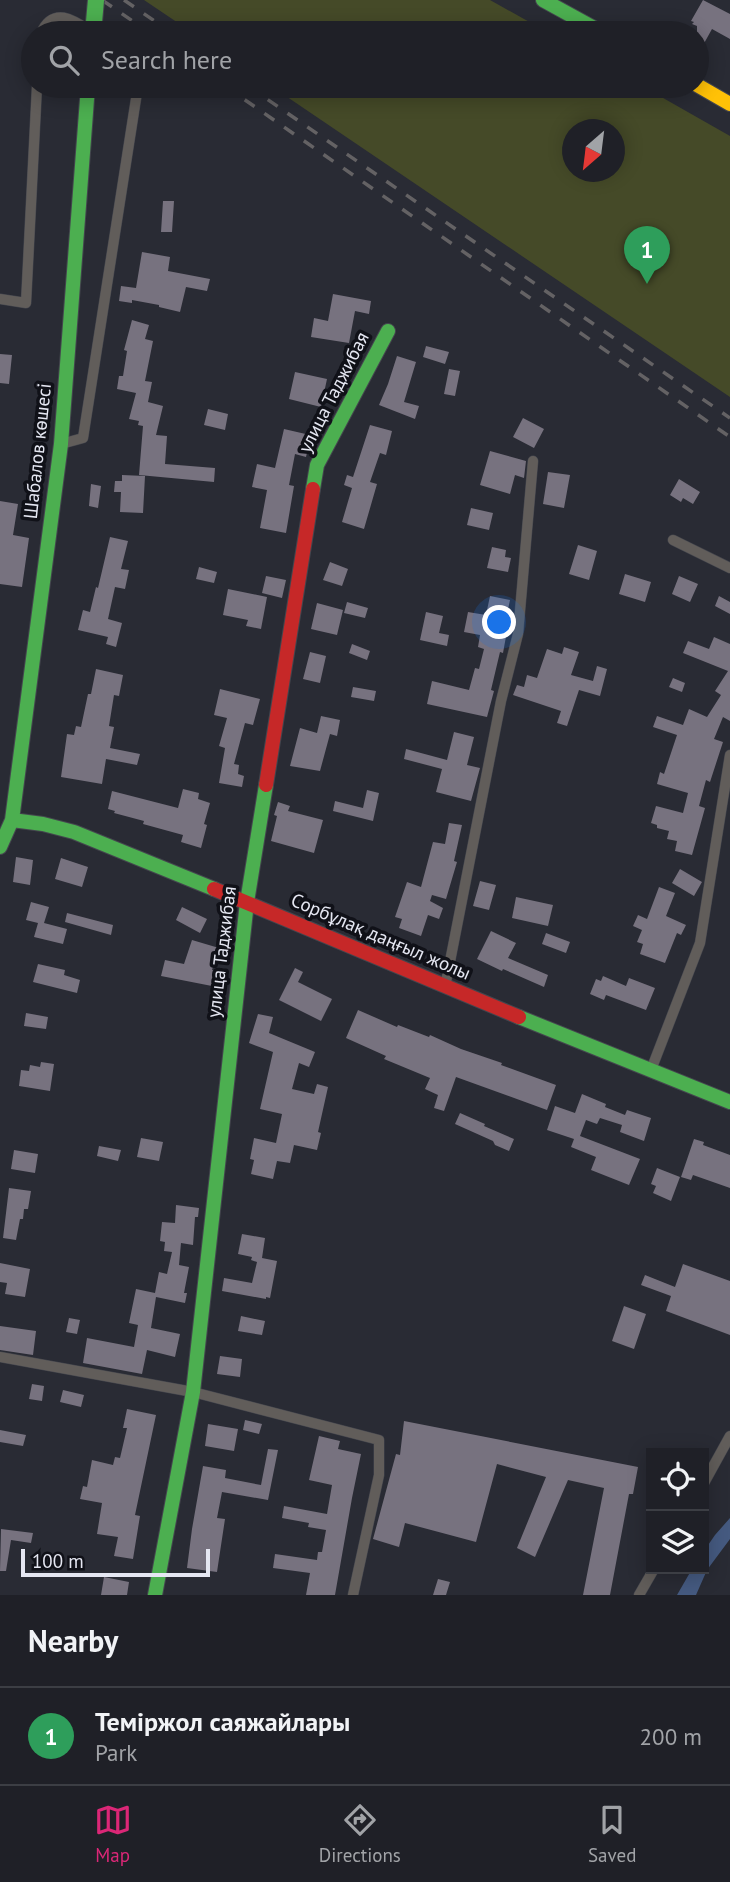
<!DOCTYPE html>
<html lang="en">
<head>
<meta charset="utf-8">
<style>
	body { margin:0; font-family:"PT Sans",sans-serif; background:#27282f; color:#f1f3f6 }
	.controls { position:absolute; right:21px; bottom:21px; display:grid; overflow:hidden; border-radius:0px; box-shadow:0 4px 18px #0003 }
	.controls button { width:63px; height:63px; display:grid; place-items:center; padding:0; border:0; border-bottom:2px solid #3c3e44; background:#1f2027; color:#f1f3f6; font:35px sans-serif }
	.compass { position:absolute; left:562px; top:119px; width:63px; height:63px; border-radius:50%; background:#1f2027; box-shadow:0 4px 18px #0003; rotate:208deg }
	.scale { position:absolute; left:21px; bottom:18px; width:189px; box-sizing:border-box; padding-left:7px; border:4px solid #e5e7f2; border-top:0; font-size:19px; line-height:24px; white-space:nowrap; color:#e5e7f2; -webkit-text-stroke:5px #101118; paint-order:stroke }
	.you { position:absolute; left:500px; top:623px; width:24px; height:24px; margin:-18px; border:5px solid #fff; border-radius:50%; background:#1a73e8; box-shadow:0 0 0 10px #1a73e833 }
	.badge { display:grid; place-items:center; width:46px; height:46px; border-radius:50%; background:#db2777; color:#fff; font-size:23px; font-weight:700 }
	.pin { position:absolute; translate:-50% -58px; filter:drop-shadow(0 2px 4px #0008) }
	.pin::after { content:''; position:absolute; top:37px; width:24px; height:21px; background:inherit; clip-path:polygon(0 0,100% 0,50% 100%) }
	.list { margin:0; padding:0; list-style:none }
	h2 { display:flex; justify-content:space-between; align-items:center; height:91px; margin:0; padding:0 28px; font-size:30px }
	h2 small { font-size:23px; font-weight:400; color:#a1a3a7 }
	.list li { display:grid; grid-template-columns:46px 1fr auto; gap:21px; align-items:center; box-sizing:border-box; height:98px; padding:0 28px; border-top:2px solid #3c3e44 }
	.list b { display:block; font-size:26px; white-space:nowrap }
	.list p { margin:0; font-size:23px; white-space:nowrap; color:#a1a3a7 }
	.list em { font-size:23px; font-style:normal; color:#a1a3a7 }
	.icon { flex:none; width:38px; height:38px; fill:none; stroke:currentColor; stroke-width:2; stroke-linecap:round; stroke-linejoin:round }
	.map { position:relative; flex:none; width:730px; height:1595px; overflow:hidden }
	.search { position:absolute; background:#1f2027; box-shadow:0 4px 18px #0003; left:21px; right:21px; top:21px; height:77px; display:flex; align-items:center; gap:18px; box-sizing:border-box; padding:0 24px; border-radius:38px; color:#a1a3a7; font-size:26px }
	.sheet { height:189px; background:#1f2027 }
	nav { display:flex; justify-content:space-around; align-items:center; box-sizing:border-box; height:98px; border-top:2px solid #3c3e44; background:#1f2027; font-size:19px; color:#a1a3a7 }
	nav a { display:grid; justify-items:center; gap:4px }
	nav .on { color:#db2777 }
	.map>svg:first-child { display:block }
	.green { fill:#454a28; fill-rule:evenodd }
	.water { fill:#455a80 }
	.building { fill:#77727f }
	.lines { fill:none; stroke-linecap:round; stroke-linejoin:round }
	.street-casing { stroke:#44464e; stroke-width:11 }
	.fast-casing { stroke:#44464e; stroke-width:16 }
	.slow-casing { stroke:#44464e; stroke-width:16 }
	.jam-casing { stroke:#44464e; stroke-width:16 }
	.street { stroke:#615d5a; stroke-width:10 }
	.fast { stroke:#4caf50; stroke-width:14 }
	.slow { stroke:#ffc107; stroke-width:14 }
	.jam { stroke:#c62828; stroke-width:14 }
	.rail { stroke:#646264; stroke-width:3.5; stroke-dasharray:12 12; stroke-linecap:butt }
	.fast-bridge-casing { stroke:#44464e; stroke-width:18; stroke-linecap:butt }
	.fast-bridge { stroke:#4caf50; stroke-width:16 }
	.labels { text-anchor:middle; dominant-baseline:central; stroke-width:7; stroke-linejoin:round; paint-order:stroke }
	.street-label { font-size:19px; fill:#e5e7f2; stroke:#101118 }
</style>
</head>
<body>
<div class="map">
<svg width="730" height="1595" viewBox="0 0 730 1595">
	<rect width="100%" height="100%" fill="#292b34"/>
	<path class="green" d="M144 0H490L549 33H193Z
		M271 86H642L730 136V397ZM572 130H614V172H572Z"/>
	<path class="water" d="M730 1518V1539L707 1570 696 1595H677L692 1569H704V1551L715 1535Z"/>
	<path class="building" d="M703 0 730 14V39L712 29 697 56V26L692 24 694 22 691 21Z
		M163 201H174L172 232H161Z
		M142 252 170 257 168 271 210 279 207 291 186 287 180 312 159 307V305L132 300V303L119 301 121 286 136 288Z
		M333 294 371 301 369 314 355 311 349 343 311 337 314 318 328 321Z
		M132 320 149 325 145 339 153 341 145 381 152 382 148 402 163 406 156 435 167 436 165 464 215 468 214 482 139 475 143 426 138 425 139 421 129 419 136 393 117 389 119 376H123L127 351 124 350Z
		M426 346 449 352 445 364 423 357Z
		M0 354 12 355 9 384 0 383Z
		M397 356 416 362 404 402 419 406 415 419 379 405 388 384Z
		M449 369 460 371 455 396 444 394Z
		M295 372 327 379 321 407 289 399Z
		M208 409 228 414 225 430 204 425Z
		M523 418 544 429 534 448 513 437Z
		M312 423 327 426 316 446 309 444 306 457 295 454 289 485 294 486 286 533 260 528 267 490 252 487 257 464 275 468 284 429 310 435Z
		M370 425 392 431 386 455 380 453 370 482 377 484 364 529 342 522 352 488 344 485 347 475 353 477Z
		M490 451 526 461 524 478 515 475 510 494 480 485Z
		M548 472 570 475 564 508 543 504Z
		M122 475 145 476 143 513 120 512 121 492H114L115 481H122Z
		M679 479 700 492 693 504 683 498 681 502 670 495Z
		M91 484 101 486 98 508 89 506Z
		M0 501 18 504 13 535 29 538 22 587 0 584Z
		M471 508 493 513 489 530 467 525Z
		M110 537 128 541 121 569 129 570 125 589 115 587 108 619 122 623 116 647 106 644 108 637 78 630 83 610 90 612 96 587 98 588Z
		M578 545 597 551 589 580 569 574Z
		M492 547 506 550 505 557 511 558 508 572 487 568Z
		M330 562 348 569 342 586 323 580Z
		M199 567 217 572 214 583 196 579Z
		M625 574 651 582 645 602 619 594Z
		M266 576 286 580 282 598 262 593Z
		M679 576 698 584 690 602 672 594Z
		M228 589 267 597 261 629 246 626 248 620 223 615Z
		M490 596 510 600 506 619 509 620 503 653 500 652 491 690 494 691 487 717 427 704 432 681 469 690 475 668 479 669 484 649 478 647 480 635 464 632 468 612 486 615Z
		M719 596 730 602V614L715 606Z
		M347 602 368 608 365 618 344 613Z
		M317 603 343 610 337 635 311 629Z
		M426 612 443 616 439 633 449 635 447 646 420 640Z
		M714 637 730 644V721L723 717 714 739 723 742 710 782 706 780 699 806 705 808 692 855 675 851 677 841 667 839 669 831 657 828V825L651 823 656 806 683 813 688 793 657 784 660 772 664 774 677 735 653 727 657 716 683 725 689 709 707 717 721 695 715 691 728 671 683 653 688 641 709 649Z
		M352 644 370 651 367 660 349 653Z
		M564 647 579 652 571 675 593 681 597 666 607 669 600 696 579 690 567 726 557 723 561 711 513 695 517 685 524 687 527 675 537 678 547 649 562 654Z
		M310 652 326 656 320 683 303 679Z
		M96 669 123 675 119 696 114 695 109 726 114 727 110 748 140 754 137 765 106 759 102 784 61 777 67 734 74 735 76 726 81 727 88 694H91Z
		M673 678 685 683 682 692 669 687Z
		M353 687 376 691 374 701 351 697Z
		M220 689 260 699 253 725 245 723 234 764 239 765 238 774 244 776 242 787 219 783 225 748 219 746 227 718 214 715Z
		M321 716 340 720 337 736 330 734 320 771 290 766 300 728 317 733Z
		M454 732 474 737 467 765 480 768 471 801 436 792 442 769 404 759 406 749 447 760Z
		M183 789 199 793 198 799 210 803 204 824 207 825 201 848 181 842 183 835 143 824 144 821 114 813 115 811 108 809 112 791 178 808Z
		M367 790 379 793 373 821 333 811 335 801 363 808Z
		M278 802 290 806 288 811 323 820 314 853 271 841 277 816 274 815Z
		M449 823 462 825 454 861 457 862 446 899 432 895 430 901 443 908 439 919 428 915 421 936 399 928 402 919 395 917 407 882 421 887 433 842 445 844Z
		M16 857 33 860 30 885 13 882Z
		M61 858 88 867 82 887 55 879Z
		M680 869 702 882 694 896 672 883Z
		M480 881 496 885 489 910 473 906Z
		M659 887 675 893 666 916 686 925 681 935 677 933 665 963 640 954 643 944 637 942 642 930 633 926 638 915 647 919Z
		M516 897 553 905 548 926 512 918Z
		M31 902 49 907 44 923 67 929 63 944 34 937 38 923 26 920Z
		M182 907 207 919 200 933 176 920Z
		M67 913 113 925 111 935 65 922Z
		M491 931 516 943 508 958 548 975 544 987 503 969 502 971 477 959Z
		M546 933 570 942 566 953 542 944Z
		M192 940 219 948 212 970 220 971 217 987 161 976 165 960 184 964Z
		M38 964 65 970 64 975 80 980 77 993 33 982Z
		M295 968 303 972 298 982 332 999 321 1021 279 1000Z
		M603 976 626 986 629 978 655 988 646 1010 606 995 604 1000 590 994 596 979 601 981Z
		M358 1010 397 1027 398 1025 429 1037 430 1035 461 1049 502 1063 501 1065 556 1085 547 1110 456 1077 444 1111 434 1108 438 1095 425 1089 430 1078 384 1059 386 1056 346 1038Z
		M26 1013 48 1017 46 1029 24 1026Z
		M258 1014 273 1017 269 1033 315 1052 309 1067 299 1063 292 1089 314 1094 317 1084 328 1087 318 1132 321 1133 317 1150 294 1145 290 1163 277 1161 273 1179 251 1174 254 1160 250 1159 254 1138 276 1143 282 1114 260 1109 273 1052 249 1043Z
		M41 1062 54 1064 50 1091 19 1086 21 1070 29 1071 30 1065 40 1067Z
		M582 1094 606 1104 605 1107 625 1115 627 1110 651 1118 644 1141 620 1132 622 1125 600 1118 597 1124 586 1120 580 1136 640 1159 629 1185 591 1170 596 1157 571 1147 574 1139 547 1130 555 1106 575 1113Z
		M460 1113 485 1124 484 1126 514 1139 509 1151 495 1145 493 1141 455 1124Z
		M141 1138 163 1142 159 1161 137 1157Z
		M694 1139 704 1142 703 1145 730 1155V1188L693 1175 691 1180 681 1177Z
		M99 1146 121 1150 118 1161 97 1156Z
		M14 1150 38 1154 35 1173 11 1169Z
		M657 1168 680 1177 671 1201 653 1193 656 1186 651 1184Z
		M9 1188 31 1191 28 1209H24L23 1219H20L16 1240 3 1238Z
		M176 1205 199 1208 198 1217H195L193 1245 181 1243 179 1265 189 1267 184 1293H187L185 1303 156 1297 151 1328 180 1334 175 1357 147 1350 142 1374 83 1363 87 1338 134 1347 138 1325 129 1323 136 1289 155 1293 159 1272 167 1274 172 1252 164 1251 165 1242 160 1241 162 1222 175 1223Z
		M242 1234 265 1238 262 1258 277 1261 270 1298 266 1297V1299L222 1291 224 1278 252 1283 257 1262 251 1260 252 1257 238 1254Z
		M0 1263 30 1269 25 1297 5 1294 7 1283 0 1282Z
		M683 1264 730 1281V1335L666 1311 671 1296 641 1285 645 1275 675 1287Z
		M624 1306 646 1314 634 1349 612 1341Z
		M241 1316 265 1321 262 1335 238 1331Z
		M69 1318 80 1320 77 1334 66 1332Z
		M0 1326 36 1331 33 1355 0 1350Z
		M220 1356 242 1359 240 1377 217 1374Z
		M32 1384 44 1386 42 1401 29 1399Z
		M63 1390 84 1395 81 1407 60 1402Z
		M127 1409 156 1415 135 1515 140 1516 133 1559 114 1556 118 1537 97 1534 102 1503 80 1499 83 1486 87 1487 92 1460 113 1465 115 1457 120 1458 127 1428H123Z
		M245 1420 262 1424 259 1434 243 1430Z
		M404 1421 638 1467 633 1494H629L610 1595H583L604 1488 568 1480 535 1557 517 1548 546 1477 497 1464 476 1542 405 1523 399 1547 373 1539 396 1454 400 1455Z
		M208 1424 238 1429 234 1451 205 1446Z
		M0 1430 26 1435 23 1446 0 1442Z
		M319 1436 340 1441 338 1449 361 1454 352 1498 335 1595H306L310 1573 273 1568 275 1554 317 1560 318 1552H322L326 1530 308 1527 309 1523 282 1518 284 1506 327 1514 332 1485 309 1480Z
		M268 1449 278 1450 268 1500 222 1492 217 1518 225 1519 217 1572 187 1568 192 1529 203 1466 226 1470 225 1478 261 1485Z
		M1 1529 33 1533 31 1543 11 1540 6 1571H0Z
		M104 1577 129 1582 127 1595H101Z
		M438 1579 450 1582 446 1595H433Z"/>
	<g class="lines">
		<g class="street-casing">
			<path id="street" d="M41 33C54 5 75 21 93 33
				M0 299 26 303 37 86
				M61 444 83 438 138 86
				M673 540 730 568
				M445 987 501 701 518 634 533 461
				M651 1070 700 943 730 755
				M0 1357 193 1392 379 1440V1475L353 1595
				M704 1483 730 1436
				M639 1595 654 1569"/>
		</g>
		<g class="fast-casing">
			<path id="fast" d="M543 0 603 33
				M88 86 61 444 12 820 43 824 74 832 214 889
				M313 489 317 465 388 331
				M0 847 12 820
				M519 1017 730 1102
				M155 1595 193 1392 247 902 266 785"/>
		</g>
		<g class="slow-casing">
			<path id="slow" d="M697 85 730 104"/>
		</g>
		<g class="jam-casing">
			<path id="jam" d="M266 785 313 489
				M214 889 519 1017"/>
		</g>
		<use href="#street" class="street"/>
		<use href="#fast" class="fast"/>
		<use href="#slow" class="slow"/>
		<use href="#jam" class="jam"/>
		<path class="rail" d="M102 0 150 33
			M124 0 172 33
			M225 86 730 437
			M248 86 730 418"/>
		<g class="fast-bridge-casing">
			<path id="fast-bridge" d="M93 33 96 0"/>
		</g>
		<use href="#fast-bridge" class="fast-bridge"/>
	</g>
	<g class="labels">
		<g class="street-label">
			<text transform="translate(333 392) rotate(-63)">улица Таджибая</text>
			<text transform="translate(37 451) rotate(-84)">Шабалов көшесі</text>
			<text transform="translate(381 936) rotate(23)">Сорбұлақ даңғыл жолы</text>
			<text transform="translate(221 952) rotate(-83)">улица Таджибая</text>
		</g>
	</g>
</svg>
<div class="controls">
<button><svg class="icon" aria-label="locate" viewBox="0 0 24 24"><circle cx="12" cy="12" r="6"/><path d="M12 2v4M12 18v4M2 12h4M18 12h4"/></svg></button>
<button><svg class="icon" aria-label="layers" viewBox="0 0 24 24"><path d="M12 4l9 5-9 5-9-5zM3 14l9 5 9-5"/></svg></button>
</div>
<svg class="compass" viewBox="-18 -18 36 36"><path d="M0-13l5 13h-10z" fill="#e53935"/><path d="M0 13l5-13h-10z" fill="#a1a3a7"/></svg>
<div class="scale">100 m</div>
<div class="you"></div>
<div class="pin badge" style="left:647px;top:284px;background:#2e9e5b">1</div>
<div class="search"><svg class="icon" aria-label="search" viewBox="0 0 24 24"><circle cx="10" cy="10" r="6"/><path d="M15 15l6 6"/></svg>Search here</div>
</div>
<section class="sheet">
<h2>Nearby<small></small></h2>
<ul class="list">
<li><span class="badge" style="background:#2e9e5b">1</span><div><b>Теміржол саяжайлары</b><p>Park</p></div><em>200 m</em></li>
</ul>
</section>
<nav>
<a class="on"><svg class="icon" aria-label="map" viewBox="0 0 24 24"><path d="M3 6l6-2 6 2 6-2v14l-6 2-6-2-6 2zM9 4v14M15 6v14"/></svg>Map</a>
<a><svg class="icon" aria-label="directions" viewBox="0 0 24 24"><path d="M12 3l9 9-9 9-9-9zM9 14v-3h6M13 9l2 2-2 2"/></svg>Directions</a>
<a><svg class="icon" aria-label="saved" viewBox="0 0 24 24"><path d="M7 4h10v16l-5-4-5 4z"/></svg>Saved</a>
</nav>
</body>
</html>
